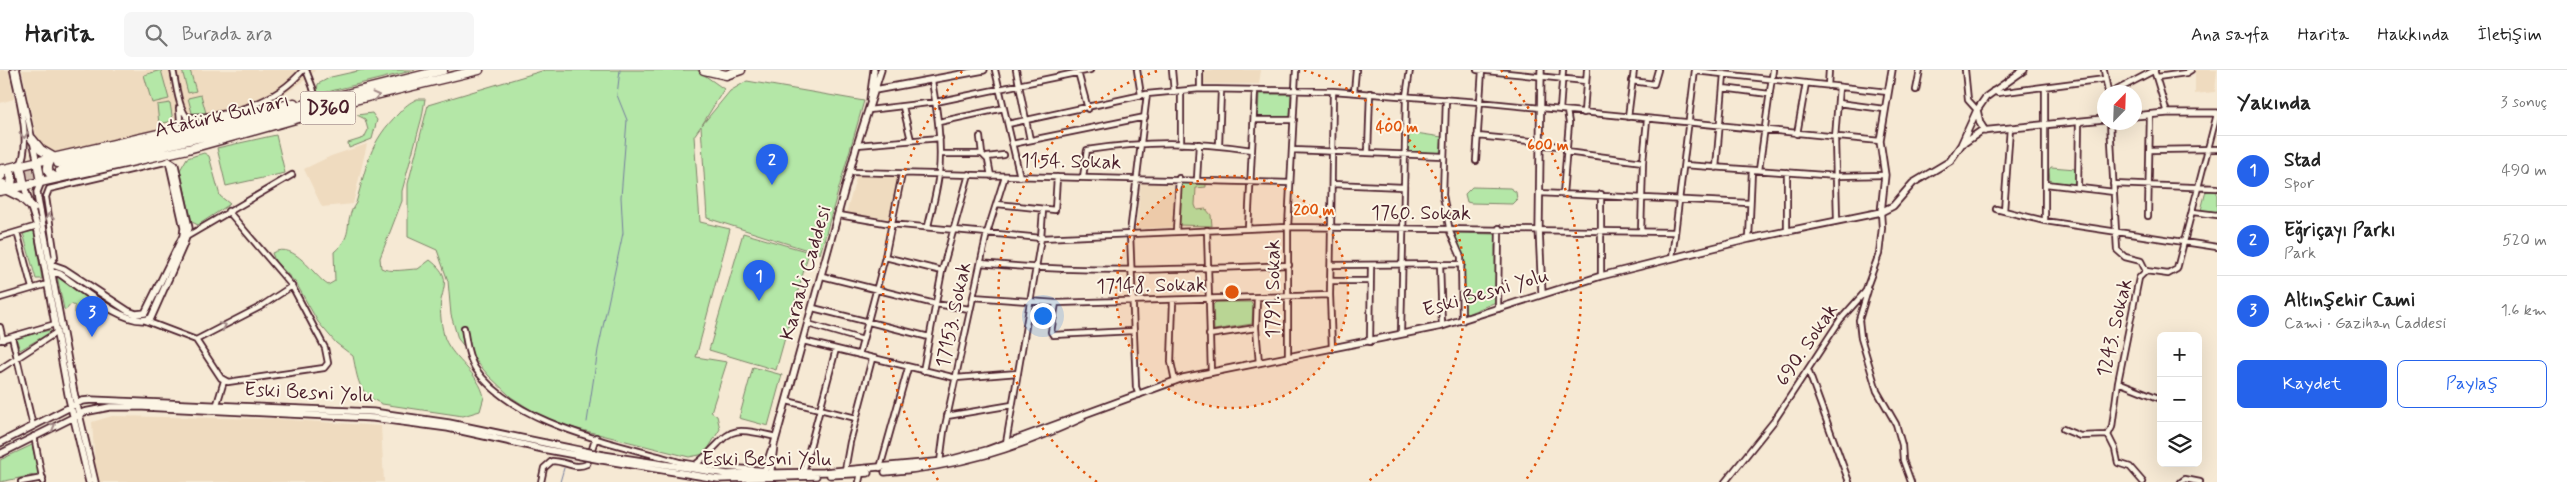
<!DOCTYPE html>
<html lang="tr">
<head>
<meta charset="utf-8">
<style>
	body { margin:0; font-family:Mynerve,sans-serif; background:#f6f6f6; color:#222 }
	.controls { position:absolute; right:15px; bottom:15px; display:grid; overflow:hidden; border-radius:8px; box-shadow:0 5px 20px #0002 }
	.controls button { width:45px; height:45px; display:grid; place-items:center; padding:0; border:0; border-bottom:1px solid #e0e0e0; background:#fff; color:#222; font:25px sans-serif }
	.compass { position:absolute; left:2097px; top:15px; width:45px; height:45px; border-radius:50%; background:#fff; box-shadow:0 5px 20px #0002; rotate:23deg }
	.you { position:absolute; left:1042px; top:245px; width:18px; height:18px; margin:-12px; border:4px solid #fff; border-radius:50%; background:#1a73e8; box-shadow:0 0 0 8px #1a73e833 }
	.badge { display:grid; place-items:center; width:32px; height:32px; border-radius:50%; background:#2563eb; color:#fff; font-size:16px; font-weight:700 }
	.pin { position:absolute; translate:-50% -41px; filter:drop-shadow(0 1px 2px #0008) }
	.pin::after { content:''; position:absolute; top:26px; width:18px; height:15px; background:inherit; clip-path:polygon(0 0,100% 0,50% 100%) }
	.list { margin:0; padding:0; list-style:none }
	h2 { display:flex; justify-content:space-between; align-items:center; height:65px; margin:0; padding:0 20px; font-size:21px }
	h2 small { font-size:16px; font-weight:400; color:#767676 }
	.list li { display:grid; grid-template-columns:32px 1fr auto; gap:15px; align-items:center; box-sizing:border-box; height:70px; padding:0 20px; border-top:1px solid #e0e0e0 }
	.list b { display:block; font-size:19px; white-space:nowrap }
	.list p { margin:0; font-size:16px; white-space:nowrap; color:#767676 }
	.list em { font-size:16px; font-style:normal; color:#767676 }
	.actions { display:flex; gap:10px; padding:15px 20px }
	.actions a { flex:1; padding:11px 0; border:1px solid #2563eb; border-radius:8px; text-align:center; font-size:18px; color:#2563eb }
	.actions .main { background:#2563eb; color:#fff }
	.icon { flex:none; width:28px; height:28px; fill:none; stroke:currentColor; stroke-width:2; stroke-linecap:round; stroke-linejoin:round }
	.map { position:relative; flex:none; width:2217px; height:412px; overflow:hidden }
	header { display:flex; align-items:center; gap:30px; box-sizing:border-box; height:70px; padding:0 25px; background:#fff; border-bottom:1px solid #e0e0e0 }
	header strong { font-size:24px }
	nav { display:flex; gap:28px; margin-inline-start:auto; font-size:18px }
	.search { width:350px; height:45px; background:#f6f6f6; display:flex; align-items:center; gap:12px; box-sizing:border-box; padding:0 18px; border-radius:8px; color:#767676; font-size:19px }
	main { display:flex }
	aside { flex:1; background:#fff }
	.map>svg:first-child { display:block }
	.built { fill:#efdbbf }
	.green { fill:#b4e7a7; stroke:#7f8369 }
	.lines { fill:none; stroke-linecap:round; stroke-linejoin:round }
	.stream { stroke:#757e9e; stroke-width:1 }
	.highway-tunnel { stroke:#d4c1b2; stroke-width:8; stroke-dasharray:8 4; stroke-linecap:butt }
	.street-casing { stroke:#4a1f2b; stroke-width:8 }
	.secondary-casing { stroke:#4a1f2b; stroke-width:9 }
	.highway-casing { stroke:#4a1f2b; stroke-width:11 }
	.street { stroke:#fcf5e5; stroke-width:4.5 }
	.secondary { stroke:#fcf5e5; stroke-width:5.5 }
	.highway { stroke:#fcf5e5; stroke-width:8 }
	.street-bridge-casing { stroke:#4a1f2b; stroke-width:8; stroke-linecap:butt }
	.secondary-bridge-casing { stroke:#4a1f2b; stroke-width:9; stroke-linecap:butt }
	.street-bridge { stroke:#fcf5e5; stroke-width:4.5 }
	.secondary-bridge { stroke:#fcf5e5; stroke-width:5.5 }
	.oneway { stroke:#a38a88 }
	.ring { fill:none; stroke:#e0560e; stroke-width:2.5; stroke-dasharray:2.5 5 }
	.labels { text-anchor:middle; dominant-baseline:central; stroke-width:4; stroke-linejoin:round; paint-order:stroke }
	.shield { fill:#fcf5e5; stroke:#7f5f63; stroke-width:1 }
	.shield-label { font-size:19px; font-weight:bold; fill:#4a1f2b }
	.street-label { font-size:20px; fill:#4a1f2b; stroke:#fcf5e5 }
	.centre { fill:#e0560e; stroke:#fcf5e5; stroke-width:2.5 }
	.ring-label { font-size:15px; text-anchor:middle; font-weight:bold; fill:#e0560e; stroke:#fcf5e5; stroke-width:4; stroke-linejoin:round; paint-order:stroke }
</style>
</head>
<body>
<header>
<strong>Harita</strong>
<div class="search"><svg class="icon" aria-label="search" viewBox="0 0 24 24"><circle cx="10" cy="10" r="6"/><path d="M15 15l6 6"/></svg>Burada ara</div>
<nav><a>Ana sayfa</a><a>Harita</a><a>Hakkında</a><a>İletişim</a></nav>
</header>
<main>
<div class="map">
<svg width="2217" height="412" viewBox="0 0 2217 412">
	<rect width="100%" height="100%" fill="#f6e9d4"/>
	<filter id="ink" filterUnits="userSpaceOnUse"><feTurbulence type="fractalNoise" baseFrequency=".02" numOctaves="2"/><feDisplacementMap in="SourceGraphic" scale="10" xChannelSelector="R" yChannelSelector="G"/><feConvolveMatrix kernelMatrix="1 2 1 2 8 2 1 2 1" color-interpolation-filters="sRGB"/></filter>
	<g filter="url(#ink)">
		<path class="built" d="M0 0H9L14 29 0 33Z
			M22 0H315L311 6 273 32 60 82 49 81 37 70Z
			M1202 0H1261L1259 14H1204Z
			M2195 0H2217L2215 22 2195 24Z
			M367 74 353 134 322 137 304 99 331 86Z
			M857 105 899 106 891 149 846 144Z
			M1141 111H1175L1172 157 1136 159Z
			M112 346 278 349 381 356 384 412H99L95 397 92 352Z"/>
		<path class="green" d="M161 0 169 29 152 33 144 5Z
			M182 0H190L196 21 188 23Z
			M362 0H415L319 24 317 20 318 14 331 7Z
			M545 0H697L724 19 702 55 730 21 747 11 864 31 820 184 707 148 701 56 694 66 700 152 730 159 696 287 727 292 711 342 717 346 720 359 705 384 689 387 574 358 542 347 511 327 488 305 458 269 451 245 448 211 437 180 408 167V114L428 35Z
			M1259 24H1291L1290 47H1258Z
			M201 25 206 43 197 45 192 43 188 28Z
			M417 29H425L422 47 402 121V131L380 188 381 198C391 203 407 199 418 199L430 190C448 204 446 211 441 230 439 240 442 260 445 269 454 290 479 303 484 327L480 341 463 346 382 334C357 323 358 309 353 286L336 273 318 252 296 213 275 191 272 183C295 170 313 206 328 215L335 211 334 182C356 163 342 153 356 133 367 95 369 72 399 43 405 36 409 33 417 29Z
			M170 33 173 51 159 54 157 35Z
			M372 43 377 50 372 69 349 78 348 73 364 68 368 60 365 49 357 45Z
			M1409 62 1442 67 1440 83 1407 82Z
			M276 65 285 103 226 116 217 78Z
			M204 83 209 86 220 126 230 134 198 155 192 152 180 100 187 88Z
			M2051 97 2076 99V114L2050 112 2049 100Z
			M1181 111H1206V117L1196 118 1195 135 1197 140 1206 139 1211 145 1212 156 1178 155Z
			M1472 117 1510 118 1516 122 1517 129 1512 134 1471 133 1467 132 1465 124Z
			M2206 121H2217V142L2201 140Z
			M34 161 42 209H36L23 163Z
			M743 163 809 182 776 300 709 280Z
			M1456 163 1494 164 1497 167V175H1495L1496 232 1467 244 1464 241 1463 186 1455 171Z
			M57 206 100 234 94 243 86 247 75 243V236L71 234 66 240 64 239Z
			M1216 232H1251L1253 235 1252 254 1214 260 1213 235Z
			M50 260 51 262 20 280 16 268Z
			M753 297 782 305 768 356 739 348Z
			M32 375 39 404 0 412V390Z"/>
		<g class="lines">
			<path class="stream" d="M587 352 598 280 623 163 621 127 627 50 617 25 620 0
				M560 412 564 398"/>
			<path class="highway-tunnel" d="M1 106 58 93
				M5 113 55 102"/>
			<g class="street-casing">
				<path id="street" d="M13 0C18 25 32 73 20 95
					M17 0 37 91
					M173 0C177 17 178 47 196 54
					M306 0 313 18
					M995 0 1020 107
					M1016 0 1030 70
					M1137 0 1141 25
					M1172 0 1174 22
					M1200 0V19
					M1477 0 1586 11
					M1965 0 1968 30 1977 40
					M2104 0 2108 22
					M2154 0 2167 43
					M1695 1 1888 22
					M1078 2 1088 39
					M2157 7 2186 3 2191 0
					M1632 11 1654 14 1658 0
					M1828 16 1829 0
					M2045 17V151
					M1723 18 1769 24
					M1916 20 1920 0
					M1181 21V74
					M1993 21 1998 23 2105 9
					M1354 22 1356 0
					M2113 22 2155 0
					M1446 29 1443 125 1450 162 1461 187 1462 251
					M1838 33 1884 39
					M903 37 911 70
					M869 40 936 32 1090 0
					M1560 40 1563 0
					M1584 43 1587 0
					M186 47C227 48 276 33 303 0
					M1628 47 1634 0
					M1254 50H1294
					M939 52 1004 38
					M2110 52 2117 180 2125 187 2141 191 2146 201
					M1008 54 1147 24 1200 19 1333 21 1479 32 1880 71
					M2010 58 2004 141 2045 151 2217 177
					M176 59 180 50 179 38
					M1797 64 1806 13
					M1477 66 1541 72
					M980 67 982 84 988 90 991 106
					M1012 74 1145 47
					M857 75 940 68
					M1219 75 1221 20
					M1541 75 1566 76
					M1292 80 1443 86
					M2150 80 2217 79
					M1368 82 1370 23
					M1566 82 1643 92
					M940 84H982
					M987 87 1004 85
					M1476 91 1482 0
					M1684 95 1837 106 1885 105
					M1716 98 1724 4
					M1759 100 1773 0
					M851 102 1290 113
					M1083 107 1087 80C1145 71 1193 71 1252 80
					M1197 109 1199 74
					M1332 114 1403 117
					M2046 114 2114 122
					M2113 114 2217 118
					M2078 117 2079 51
					M1539 123 1749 133
					M1563 124 1569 53 1567 41
					M997 134 1055 140 1057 107
					M1996 139 2004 141
					M2193 142 2217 145
					M839 145 891 154 1041 168 1288 157 1675 162
					M2148 146 2150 44
					M1837 150 1835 68 1839 17
					M928 156C932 139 937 121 939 103 942 72 937 41 932 11
					M1248 158 1255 20
					M1207 160 1211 303
					M1787 160V102
					M1176 161 1179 108
					M17 162 32 218
					M1641 162 1643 92 1647 50
					M0 167 37 156
					M186 167 292 105
					M1749 169 1752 100
					M885 187 942 201
					M1672 188 1695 0
					M981 193C1083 204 1187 199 1289 195
					M50 194 55 187 46 127 49 119 169 91
					M1440 194 1442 256
					M1332 195 1462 194
					M822 206 935 234 970 239
					M1601 206V124
					M1331 211H1370
					M1868 220 1859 250 1861 268 1877 321 1896 354 1902 375 1903 390 1911 412
					M973 227 1056 233 1330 225
					M0 228 48 214
					M1257 228 1256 258 1259 293
					M1173 231 1171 292 1175 311
					M1056 233 1051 262 1053 265 1133 261
					M813 238 929 267
					M1498 239 1499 158
					M146 251 196 270 260 237 292 216
					M808 254 863 270
					M0 257 3 270
					M464 258C466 271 468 286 475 298 514 356 616 373 679 392L702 396 763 400
					M1401 263 1406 26 1410 0
					M1209 265 1256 258
					M12 267 33 356
					M0 270 55 254
					M196 270 221 308 228 312 324 298 328 293 325 278 292 216 228 141
					M803 271 956 308 1018 303
					M1370 272 1371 196
					M1332 279 1330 225 1333 21
					M859 285 885 187 902 104
					M1288 288V157L1296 0
					M0 299 57 262
					M1808 300 1849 412
					M923 301 942 201 969 104
					M2118 312 2161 329
					M1139 325 1136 317 1130 163 1147 24
					M787 331 856 348
					M217 334 224 311
					M947 346 1012 335
					M2063 359 2080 366 2108 365
					M2108 365 2112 357 2118 312 2139 208 2146 201 2168 204 2177 199 2217 44
					M2108 365 2115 379 2118 393 2130 397 2143 412
					M34 366 43 412
					M1006 373 1041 168 1043 140
					M940 392 944 361 987 163 1005 106
					M695 395C734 364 720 353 776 367
					M880 398 908 298
					M845 400 850 372 872 289
					M803 403 836 279
					M21 412 43 408
					M541 412 544 398 552 391C565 391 575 400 587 394L596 367
					M859 412 861 403
					M1725 412 1774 351 1840 250 1865 222 1879 184 1882 158 1881 142
					M2181 412 2185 409 2200 412"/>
			</g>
			<g class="secondary-casing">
				<path id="secondary" d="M1541 0 1539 159 1542 224
					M875 20 984 0
					M870 30 874 0
					M1977 40 1980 53 1985 61
					M2134 46 2167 43H2217
					M1964 73 1981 61 2104 49
					M41 112 37 122 38 130 74 323 95 412
					M24 116 37 156 68 324 89 412
					M1881 142 1885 105 1880 71 1892 0
					M50 194 64 199 128 241 136 244 145 243 183 166 184 158 169 91
					M51 201 60 204C78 216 129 260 151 248L183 176 189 158 175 95 169 91
					M0 373 82 331 92 330 373 342 449 353 545 373
					M0 384 84 342 110 337H143L373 348 448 358 543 379
					M603 385 727 404 824 402 945 391 987 380 1183 308 1442 256 1601 206 1749 169 1881 142 1893 136 1913 113 1950 91 1961 75 1977 40 1986 27 2024 0
					M602 390 718 409 816 406
					M885 402C957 397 1016 379 1082 348
					M830 405 868 403
					M763 406 771 381
					M770 407 774 375 857 75 881 0"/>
			</g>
			<g class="highway-casing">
				<path id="highway" d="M704 0 726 5 741 0
					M32 69 41 80 53 87C45 97 46 105 59 108
					M37 91 41 112
					M58 93 174 67 443 0
					M20 95 24 116
					M2 99 9 102 12 108 11 114 7 120 21 127 33 138
					M0 100 294 33
					M60 101 479 0
					M0 107 1 106
					M0 115 3 114
					M0 121 188 79 299 48"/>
			</g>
			<use href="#street" class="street"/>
			<use href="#secondary" class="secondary"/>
			<use href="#highway" class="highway"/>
			<g class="street-bridge-casing">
				<path id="street-bridge" d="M313 18 322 54"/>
			</g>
			<g class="secondary-bridge-casing">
				<path id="secondary-bridge" d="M545 373 603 385
					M543 379 602 390"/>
			</g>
			<use href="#street-bridge" class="street-bridge"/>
			<use href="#secondary-bridge" class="secondary-bridge"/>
		</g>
		<defs><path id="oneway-chevron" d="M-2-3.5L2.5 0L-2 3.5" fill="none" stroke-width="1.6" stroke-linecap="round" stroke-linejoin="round" transform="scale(1.25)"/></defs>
		<g class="oneway">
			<use href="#oneway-chevron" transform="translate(376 26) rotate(-14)"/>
			<use href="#oneway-chevron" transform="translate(24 65) rotate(83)"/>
			<use href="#oneway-chevron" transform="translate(49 147) rotate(-99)"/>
			<use href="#oneway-chevron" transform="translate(223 256) rotate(-26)"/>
			<use href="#oneway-chevron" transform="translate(52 356) rotate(-29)"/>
		</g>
	</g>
	<circle cx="1232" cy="222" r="116" fill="#e0560e" fill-opacity=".12"/>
	<g class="ring">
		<circle cx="1232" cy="222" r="116"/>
		<path d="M1097 412A233 233 0 0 1 1160 0M1304 0A233 233 0 0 1 1367 412"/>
		<path d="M938 410A349 349 0 0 1 963 0M1501 0A349 349 0 0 1 1526 410"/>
	</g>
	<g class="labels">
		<rect class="shield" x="300.5" y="21.5" width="55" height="33" rx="4"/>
		<g class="shield-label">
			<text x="328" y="38">D360</text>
		</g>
		<g class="street-label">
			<text transform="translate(222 46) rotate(-13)">Atatürk Bulvarı</text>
			<text transform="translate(1071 92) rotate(1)">1154. Sokak</text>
			<text x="1421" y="143">1760. Sokak</text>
			<text transform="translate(806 203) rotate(-74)">Karaali Caddesi</text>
			<text transform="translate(1151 216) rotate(-1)">17148. Sokak</text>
			<text transform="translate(1273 219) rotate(-90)">1791. Sokak</text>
			<text transform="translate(1486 223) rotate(-16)">Eski Besni Yolu</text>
			<text transform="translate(954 245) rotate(-78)">17153. Sokak</text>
			<text transform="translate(2115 258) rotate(-77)">1243. Sokak</text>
			<text transform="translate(1807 275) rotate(-56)">690. Sokak</text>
			<text transform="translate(309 323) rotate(3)">Eski Besni Yolu</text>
			<text x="767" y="389">Eski Besni Yolu</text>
		</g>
	</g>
	<circle cx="1232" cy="222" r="8" class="centre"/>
	<g class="ring-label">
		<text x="1397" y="62">400 m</text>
		<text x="1548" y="80">600 m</text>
		<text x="1314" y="145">200 m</text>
	</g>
</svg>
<div class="controls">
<button>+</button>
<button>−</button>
<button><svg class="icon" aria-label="layers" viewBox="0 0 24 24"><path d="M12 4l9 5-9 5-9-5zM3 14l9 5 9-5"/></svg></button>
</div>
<svg class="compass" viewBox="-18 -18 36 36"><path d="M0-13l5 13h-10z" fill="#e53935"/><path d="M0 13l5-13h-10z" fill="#767676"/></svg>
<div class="you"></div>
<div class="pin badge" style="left:759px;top:231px">1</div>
<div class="pin badge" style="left:772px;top:115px">2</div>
<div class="pin badge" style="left:92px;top:267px">3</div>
</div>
<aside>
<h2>Yakında<small>3 sonuç</small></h2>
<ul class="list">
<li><span class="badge">1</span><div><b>Stad</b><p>Spor</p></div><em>490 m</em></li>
<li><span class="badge">2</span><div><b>Eğriçayı Parkı</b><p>Park</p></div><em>520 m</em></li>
<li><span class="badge">3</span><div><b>Altınşehir Cami</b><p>Cami · Gazihan Caddesi</p></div><em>1.6 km</em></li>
</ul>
<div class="actions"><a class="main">Kaydet</a><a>Paylaş</a></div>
</aside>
</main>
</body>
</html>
